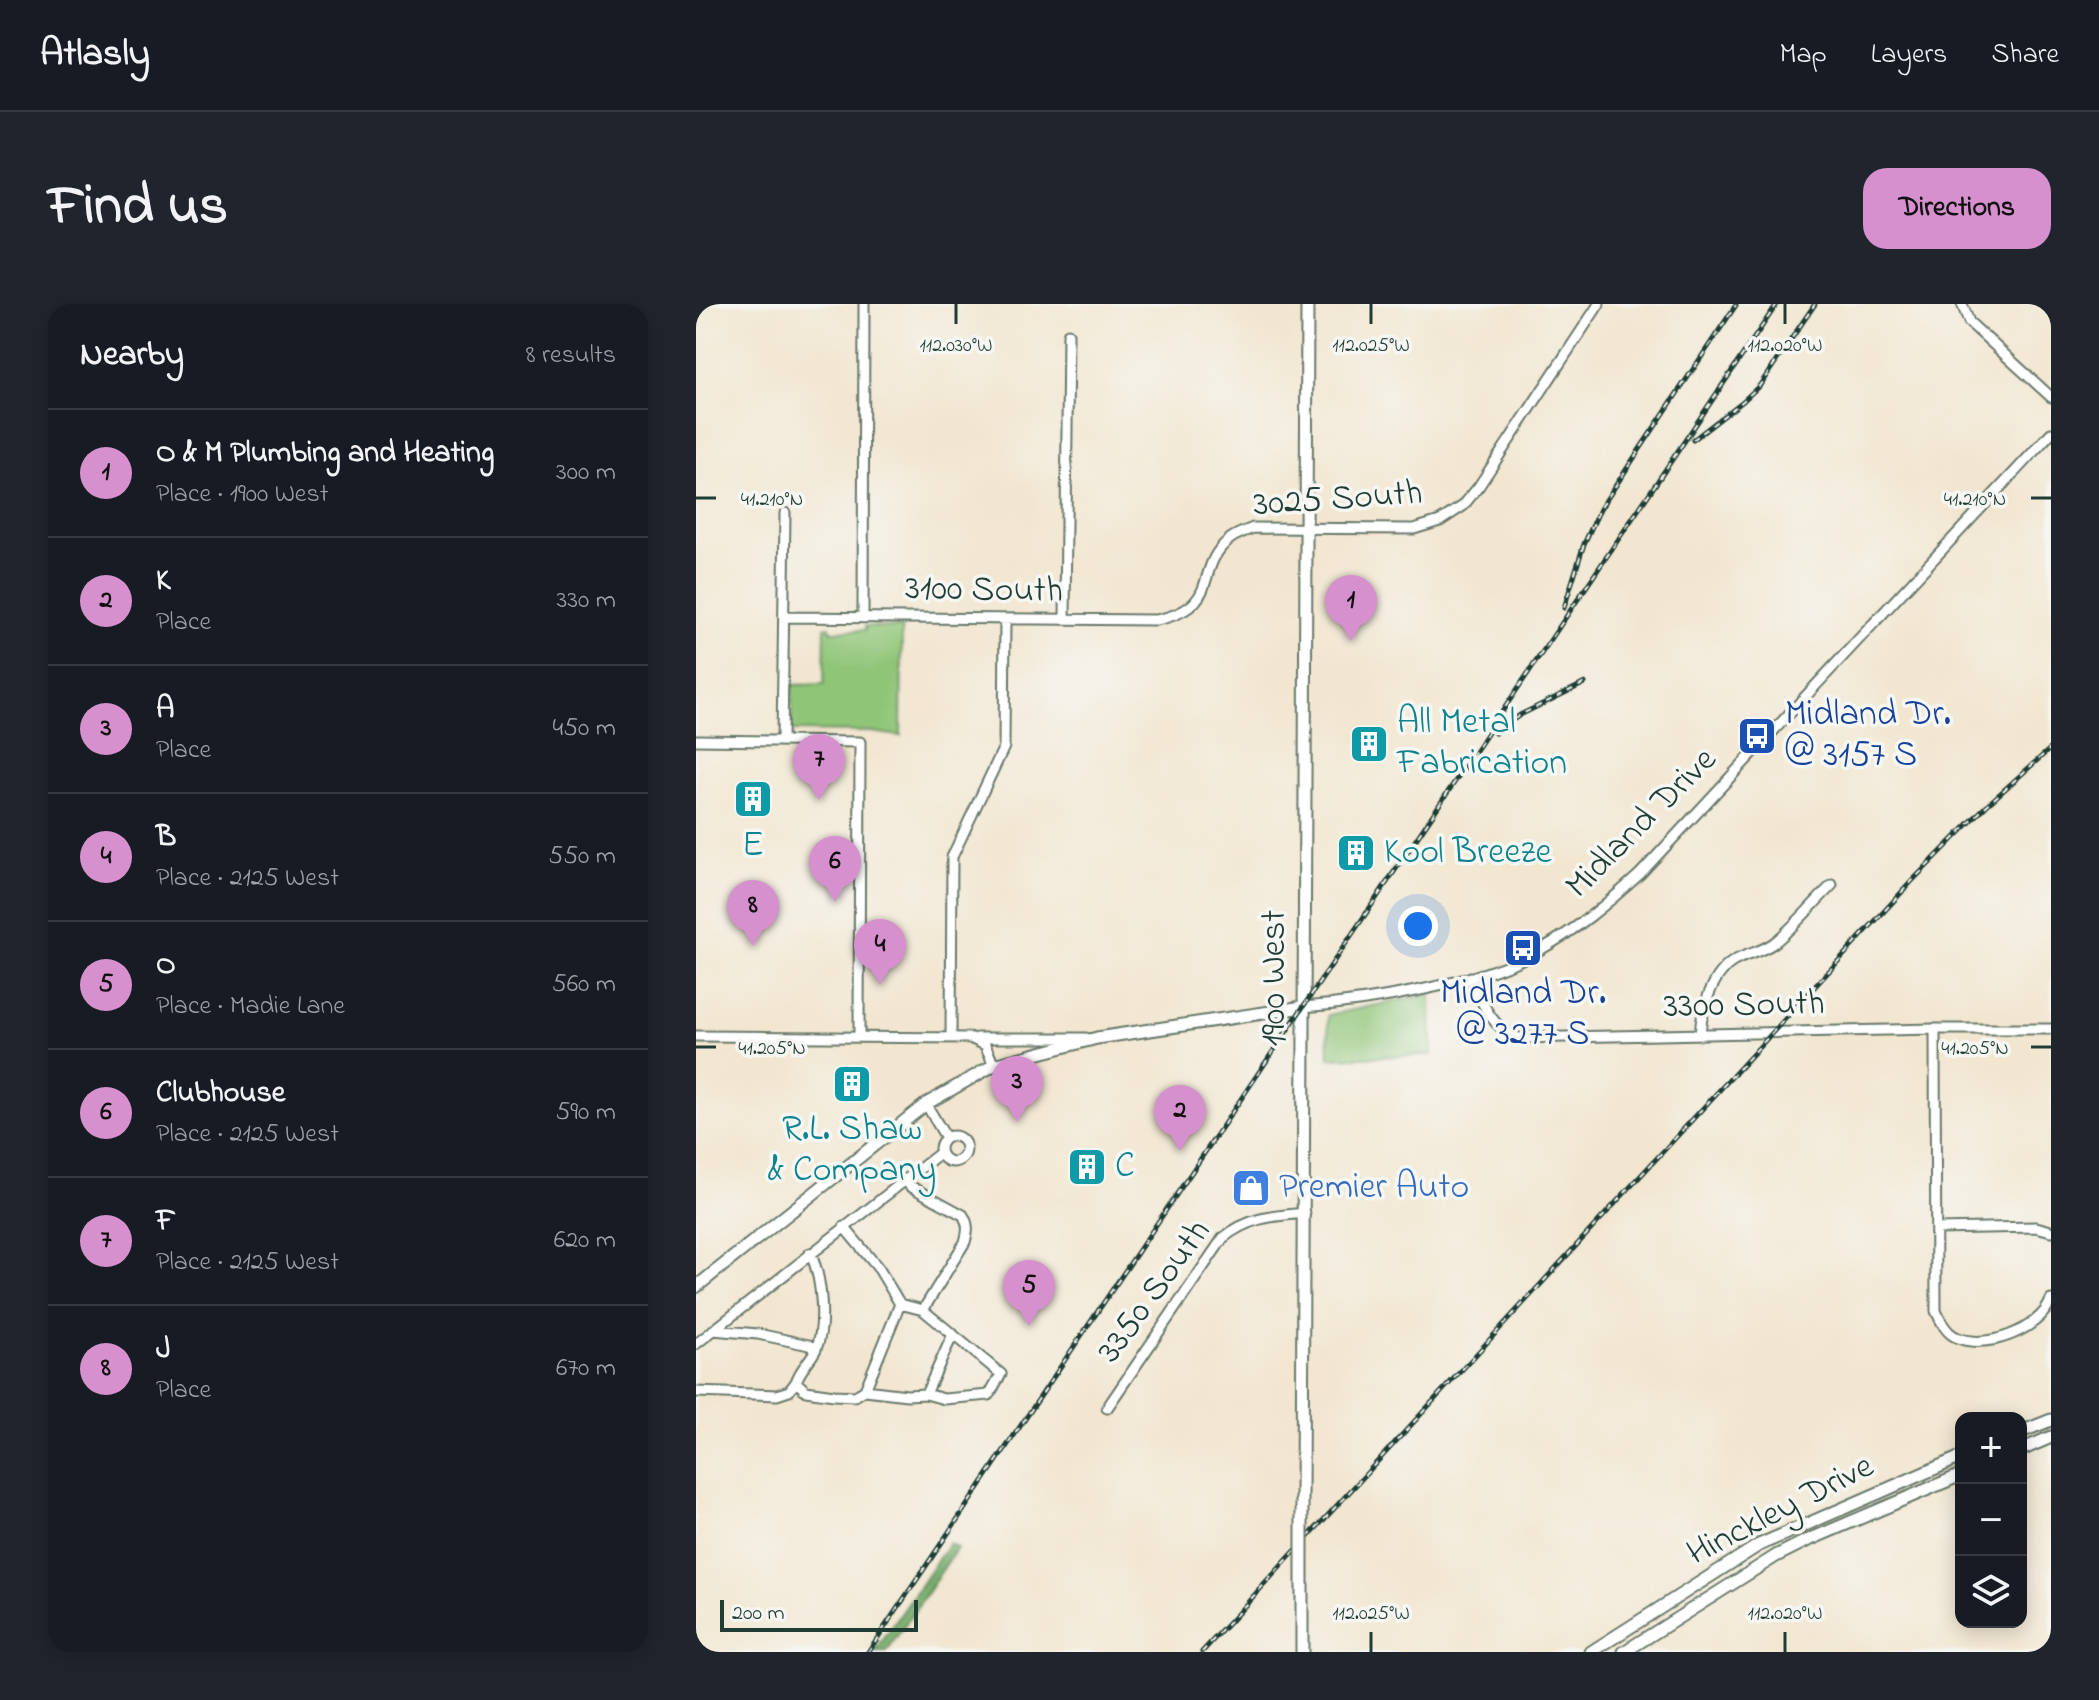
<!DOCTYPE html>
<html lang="en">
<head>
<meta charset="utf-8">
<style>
	body { margin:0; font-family:"Indie Flower",sans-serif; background:#20242c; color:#f1f3f6 }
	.controls { position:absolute; right:24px; bottom:24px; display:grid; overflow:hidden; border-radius:16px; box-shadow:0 4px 20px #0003 }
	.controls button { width:72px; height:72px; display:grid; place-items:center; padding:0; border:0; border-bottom:2px solid #363941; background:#171b24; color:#f1f3f6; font:40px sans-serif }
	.scale { position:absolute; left:24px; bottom:20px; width:198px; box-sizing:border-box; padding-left:8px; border:4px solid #1f3d34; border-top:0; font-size:22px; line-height:28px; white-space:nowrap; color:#1f3d34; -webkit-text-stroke:6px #f6f6f2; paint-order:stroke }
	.you { position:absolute; left:722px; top:622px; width:28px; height:28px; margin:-20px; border:6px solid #fff; border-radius:50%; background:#1a73e8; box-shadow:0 0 0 12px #1a73e833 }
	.badge { display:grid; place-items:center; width:52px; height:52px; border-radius:50%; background:#d690ce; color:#111; font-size:26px; font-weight:700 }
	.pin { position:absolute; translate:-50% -66px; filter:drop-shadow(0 2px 4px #0008) }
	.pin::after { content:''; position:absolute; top:42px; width:28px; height:24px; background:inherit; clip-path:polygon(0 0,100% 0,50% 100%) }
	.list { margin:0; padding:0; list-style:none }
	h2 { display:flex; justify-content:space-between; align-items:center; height:104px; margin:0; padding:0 32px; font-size:34px }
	h2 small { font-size:26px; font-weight:400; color:#9ea1a6 }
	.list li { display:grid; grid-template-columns:52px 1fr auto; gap:24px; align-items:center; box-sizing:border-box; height:128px; padding:0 32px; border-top:2px solid #363941 }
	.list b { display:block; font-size:30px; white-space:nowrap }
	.list p { margin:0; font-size:26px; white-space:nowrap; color:#9ea1a6 }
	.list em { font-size:26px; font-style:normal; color:#9ea1a6 }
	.icon { flex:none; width:44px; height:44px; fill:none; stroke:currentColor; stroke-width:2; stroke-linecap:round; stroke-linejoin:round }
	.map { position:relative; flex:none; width:1355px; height:1348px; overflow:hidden; border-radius:24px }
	header { display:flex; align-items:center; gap:48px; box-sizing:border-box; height:112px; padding:0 40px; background:#171b24; border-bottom:2px solid #363941 }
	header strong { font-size:38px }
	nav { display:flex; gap:44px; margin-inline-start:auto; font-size:28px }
	.intro { display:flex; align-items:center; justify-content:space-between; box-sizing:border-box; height:192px; padding:0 48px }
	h1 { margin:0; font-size:56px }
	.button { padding:20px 36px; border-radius:24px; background:#d690ce; color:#111; font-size:28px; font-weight:700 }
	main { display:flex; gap:48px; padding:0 48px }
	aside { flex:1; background:#171b24; border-radius:24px; box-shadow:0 4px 20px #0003 }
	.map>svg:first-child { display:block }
	.green { fill:#8fc577; stroke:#578156; stroke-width:2 }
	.forest { fill:#73aa68; stroke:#49744e; stroke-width:2 }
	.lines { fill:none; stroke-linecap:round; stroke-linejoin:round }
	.minor-casing { stroke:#69786b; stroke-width:13 }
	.major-casing { stroke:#69786b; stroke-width:15 }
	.minor { stroke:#fff; stroke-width:9 }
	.major { stroke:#fff; stroke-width:11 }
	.rail-casing { stroke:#1f3d34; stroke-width:5 }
	.rail { stroke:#f6f6f2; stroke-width:2; stroke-dasharray:6; stroke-linecap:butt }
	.major-bridge-casing { stroke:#69786b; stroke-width:15; stroke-linecap:butt }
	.major-bridge { stroke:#fff; stroke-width:11 }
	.ticks { fill:none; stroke:#1f3d34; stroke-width:3 }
	.labels { text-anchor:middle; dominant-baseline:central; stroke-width:7; stroke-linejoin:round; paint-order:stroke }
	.street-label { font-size:36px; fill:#1f3d34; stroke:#f6f6f2 }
	.transit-label { font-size:36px; fill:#164399; stroke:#f6f6f2; text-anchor:start }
	.culture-label { font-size:36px; fill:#0d838f; stroke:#f6f6f2; text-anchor:start }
	.shop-label { font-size:36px; fill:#366cbe; stroke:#f6f6f2; text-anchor:start }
	.ticks-label { font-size:20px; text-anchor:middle; fill:#1f3d34; stroke:#f6f6f2; stroke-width:7; stroke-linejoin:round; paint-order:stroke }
</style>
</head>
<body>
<header>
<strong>Atlasly</strong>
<nav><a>Map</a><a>Layers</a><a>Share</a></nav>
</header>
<div class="intro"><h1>Find us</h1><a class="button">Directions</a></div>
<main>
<aside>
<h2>Nearby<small>8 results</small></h2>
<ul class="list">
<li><span class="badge">1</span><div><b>O &amp; M Plumbing and Heating</b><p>Place · 1900 West</p></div><em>300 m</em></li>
<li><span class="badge">2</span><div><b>K</b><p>Place</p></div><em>330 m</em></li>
<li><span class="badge">3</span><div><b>A</b><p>Place</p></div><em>450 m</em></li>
<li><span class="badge">4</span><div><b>B</b><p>Place · 2125 West</p></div><em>550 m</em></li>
<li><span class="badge">5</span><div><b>O</b><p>Place · Madie Lane</p></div><em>560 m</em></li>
<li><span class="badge">6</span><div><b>Clubhouse</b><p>Place · 2125 West</p></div><em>590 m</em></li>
<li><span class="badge">7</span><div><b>F</b><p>Place · 2125 West</p></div><em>620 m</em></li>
<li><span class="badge">8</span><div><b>J</b><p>Place</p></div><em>670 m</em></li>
</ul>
</aside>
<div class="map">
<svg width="1355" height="1348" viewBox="0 0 1355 1348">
	<rect width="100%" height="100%" fill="#f6f6f2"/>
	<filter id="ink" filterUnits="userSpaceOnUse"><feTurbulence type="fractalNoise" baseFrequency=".0125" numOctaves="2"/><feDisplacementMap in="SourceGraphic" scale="16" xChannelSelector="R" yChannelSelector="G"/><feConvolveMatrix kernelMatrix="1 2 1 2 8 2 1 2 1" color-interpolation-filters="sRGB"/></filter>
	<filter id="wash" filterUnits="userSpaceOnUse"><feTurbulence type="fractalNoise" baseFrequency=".006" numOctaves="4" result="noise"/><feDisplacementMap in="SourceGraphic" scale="32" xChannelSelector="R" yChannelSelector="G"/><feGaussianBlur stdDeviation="1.8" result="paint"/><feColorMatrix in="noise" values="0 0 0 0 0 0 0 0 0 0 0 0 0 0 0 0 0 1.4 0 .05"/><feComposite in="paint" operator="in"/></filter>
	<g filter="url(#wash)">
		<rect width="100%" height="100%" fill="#f2e6d0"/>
		<path class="green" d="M169 322 206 324 205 432 175 428 96 427V381L128 380 129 323H134L135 327 169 326Z
			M735 690 736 751 633 754 632 711Z"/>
		<path class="forest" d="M253 1239 261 1244 191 1348H179Z"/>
	</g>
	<g filter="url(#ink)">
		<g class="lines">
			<g class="minor-casing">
				<path id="minor" d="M1266 0 1273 18 1355 93
					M88 313 460 316C528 302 496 265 534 235 540 230 550 227 557 224L718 225 744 217 767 202 783 182 903 0
					M167 314 168 0
					M369 315 372 30
					M0 436 164 438 163 733
					M86 436 89 209
					M774 673C786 698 795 724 822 734L1239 725H1355
					M607 703C674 698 781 680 840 648 879 627 912 599 944 570L1355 129
					M1239 725 1240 1007C1245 1017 1249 1027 1258 1032 1287 1048 1344 1026 1355 996
					M1004 731C1005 707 1016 668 1040 656 1053 649 1066 648 1079 638 1099 622 1117 600 1136 581
					M0 732 274 734 289 741 298 761
					M255 734 256 553 308 443 309 315
					M281 734H390
					M230 800 250 834
					M244 845a13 13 0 1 1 26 0a13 13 0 1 1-26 0Z
					M209 875 214 882 267 911C273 921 272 927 269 938L227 1006
					M1240 925 1340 923 1355 927
					M17 1026 62 1030 113 1041 120 1045
					M0 1040 244 849
					M100 1078C104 1065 114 1057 120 1045 130 1022 126 972 114 949
					M169 1086 204 1000
					M0 1088 81 1091 93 1087 100 1078 110 1087 138 1091 159 1092 169 1086 211 1091 230 1090 248 1095 293 1091 305 1070 227 1006 204 1000 183 965 148 923
					M230 1090 257 1030
					M411 1104 527 934C553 913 576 912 609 909"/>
			</g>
			<g class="major-casing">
				<path id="major" d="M0 983 230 800 298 761 401 734 607 703
					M1325 1128 1355 1116
					M1325 1146 1355 1133
					M606 1203 611 0
					M606 1280V1348
					M895 1348 1063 1241 1265 1153
					M928 1348 1080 1252 1108 1238 1265 1171"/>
			</g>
			<use href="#minor" class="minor"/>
			<use href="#major" class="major"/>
			<g class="rail-casing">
				<path id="rail" d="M997 136 1047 97 1064 81 1119 0
					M868 304 888 240 904 205 1040 1
					M799 429 824 411 889 379
					M172 1348 1081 0
					M506 1348 1216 577 1290 502 1355 444"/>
			</g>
			<use href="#rail" class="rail"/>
			<g class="major-bridge-casing">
				<path id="major-bridge" d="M606 1280V1203"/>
			</g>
			<use href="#major-bridge" class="major-bridge"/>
		</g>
	</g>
	<path class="ticks" d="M260 0V20M675 0V20M1089 0V20M0 194H20M1335 194H1355M0 743H20M1335 743H1355M675 1328V1348M1089 1328V1348"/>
	<defs>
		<g id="bus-square" transform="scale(2)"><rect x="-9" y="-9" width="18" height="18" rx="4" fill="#1a4fb4" stroke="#f6f6f2"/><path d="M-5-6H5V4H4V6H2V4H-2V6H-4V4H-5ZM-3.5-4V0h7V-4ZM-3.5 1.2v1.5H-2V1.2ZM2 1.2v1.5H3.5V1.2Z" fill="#fff"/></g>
		<g id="building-square" transform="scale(2)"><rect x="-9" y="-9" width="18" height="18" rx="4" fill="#0f9aa8" stroke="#f6f6f2"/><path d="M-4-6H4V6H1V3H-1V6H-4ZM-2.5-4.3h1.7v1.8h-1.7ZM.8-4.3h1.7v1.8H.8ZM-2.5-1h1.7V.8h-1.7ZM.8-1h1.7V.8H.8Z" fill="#fff"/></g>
		<g id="shop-square" transform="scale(2)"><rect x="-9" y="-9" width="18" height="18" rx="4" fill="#3f7fe0" stroke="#f6f6f2"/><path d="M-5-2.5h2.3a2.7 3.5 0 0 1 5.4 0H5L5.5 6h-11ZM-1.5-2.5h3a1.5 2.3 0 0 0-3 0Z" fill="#fff"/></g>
	</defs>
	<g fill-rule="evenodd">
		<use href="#bus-square" x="1061" y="432"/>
		<use href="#building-square" x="673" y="440"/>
		<use href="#building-square" x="57" y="495"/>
		<use href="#building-square" x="660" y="549"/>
		<use href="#bus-square" x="827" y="644"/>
		<use href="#building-square" x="156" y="780"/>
		<use href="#building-square" x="391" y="863"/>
		<use href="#shop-square" x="555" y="884"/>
	</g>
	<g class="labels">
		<g class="street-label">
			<text transform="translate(642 196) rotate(-4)">3025 South</text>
			<text transform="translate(288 287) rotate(1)">3100 South</text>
			<text transform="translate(946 520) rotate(-45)">Midland Drive</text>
			<text transform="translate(579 674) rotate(-90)">1900 West</text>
			<text transform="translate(1048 702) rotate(-1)">3300 South</text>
			<text transform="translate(459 988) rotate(-54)">3350 South</text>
			<text transform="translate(1085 1207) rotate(-27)">Hinckley Drive</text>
		</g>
		<g class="transit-label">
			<text x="1089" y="411">Midland Dr.<tspan x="1089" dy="41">@ 3157 S</tspan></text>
			<text x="827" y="690" text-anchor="middle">Midland Dr.<tspan x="827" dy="41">@ 3277 S</tspan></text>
		</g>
		<g class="culture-label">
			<text x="701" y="419">All Metal<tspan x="701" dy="41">Fabrication</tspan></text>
			<text x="57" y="542" text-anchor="middle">E</text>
			<text x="688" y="549">Kool Breeze</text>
			<text x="156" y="826" text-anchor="middle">R.L. Shaw<tspan x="156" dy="41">&amp; Company</tspan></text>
			<text x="419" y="863">C</text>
		</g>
		<g class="shop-label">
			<text x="583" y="884">Premier Auto</text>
		</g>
	</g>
	<g class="ticks-label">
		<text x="260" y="47">112.030°W</text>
		<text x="675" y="47">112.025°W</text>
		<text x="1089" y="47">112.020°W</text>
		<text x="76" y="201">41.210°N</text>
		<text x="1279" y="201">41.210°N</text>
		<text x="76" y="750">41.205°N</text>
		<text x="1279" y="750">41.205°N</text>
		<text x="675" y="1315">112.025°W</text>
		<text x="1089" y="1315">112.020°W</text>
	</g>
</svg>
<div class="controls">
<button>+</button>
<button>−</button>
<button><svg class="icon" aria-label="layers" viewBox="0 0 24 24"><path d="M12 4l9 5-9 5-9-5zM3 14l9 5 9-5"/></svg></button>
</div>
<div class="scale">200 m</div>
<div class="you"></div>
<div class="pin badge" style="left:655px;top:337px">1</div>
<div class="pin badge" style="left:484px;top:847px">2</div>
<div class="pin badge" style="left:321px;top:818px">3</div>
<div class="pin badge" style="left:184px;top:681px">4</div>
<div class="pin badge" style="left:333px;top:1022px">5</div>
<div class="pin badge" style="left:139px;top:598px">6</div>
<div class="pin badge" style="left:123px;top:496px">7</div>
<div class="pin badge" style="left:57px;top:642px">8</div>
</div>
</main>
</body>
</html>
